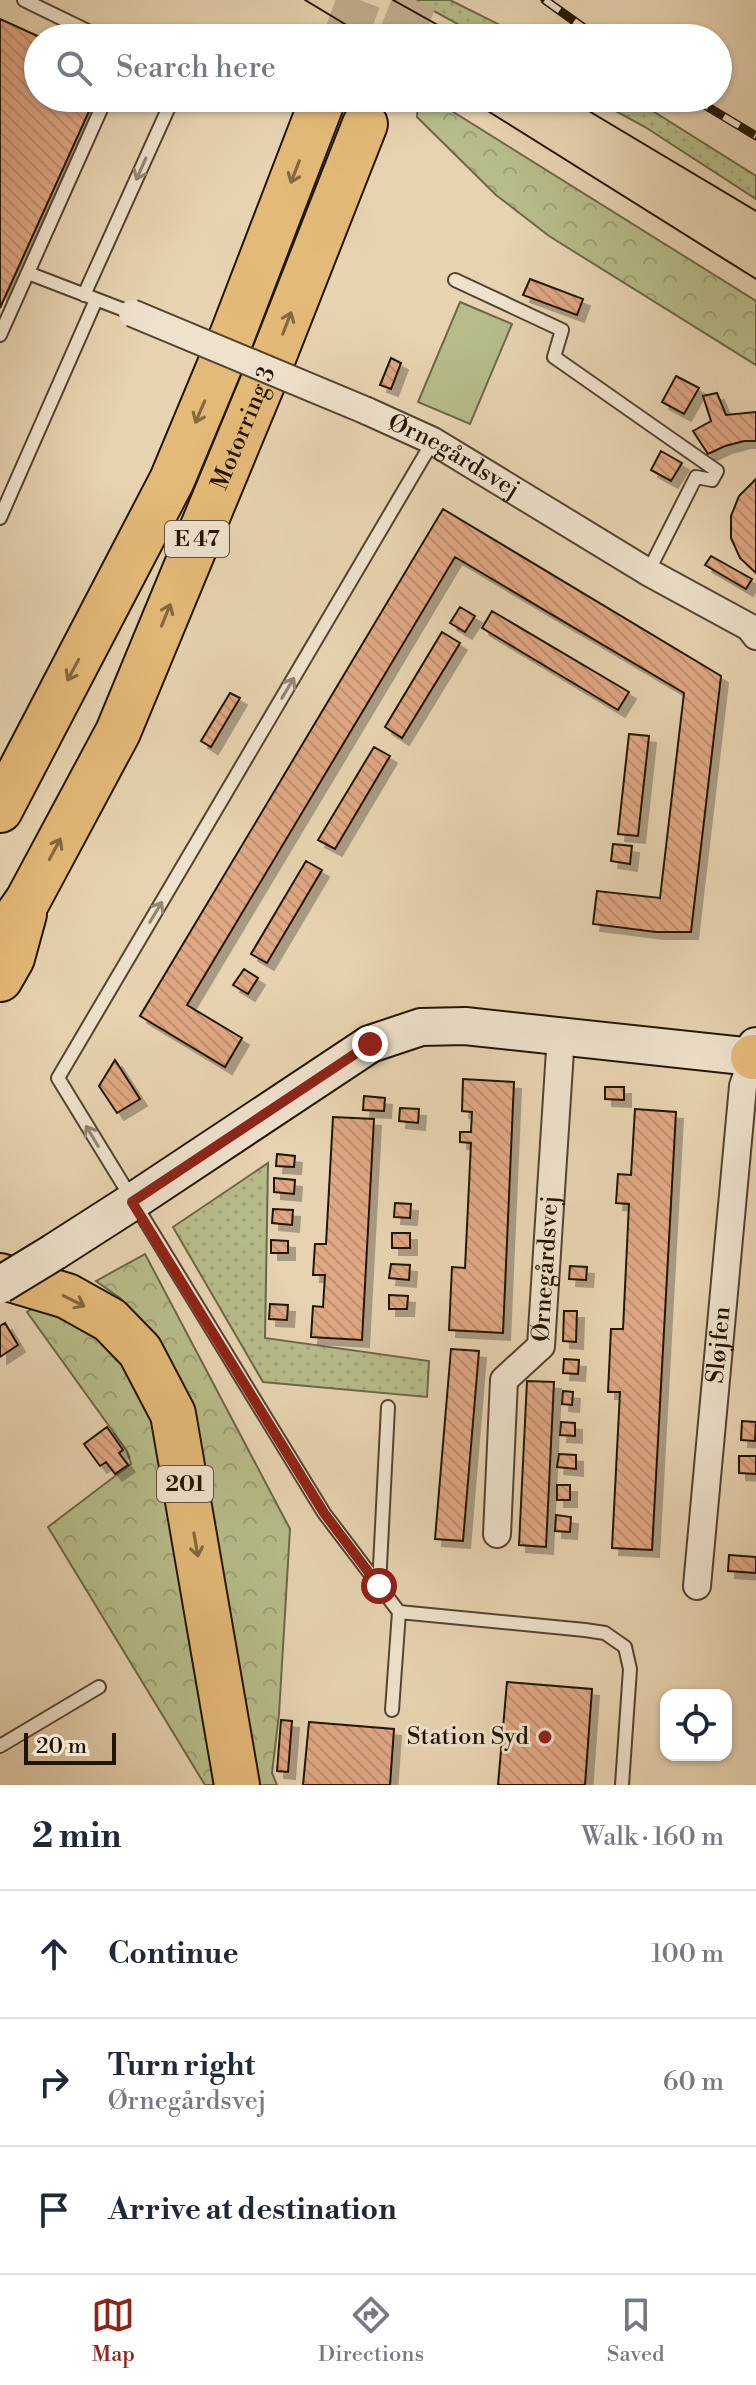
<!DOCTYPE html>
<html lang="en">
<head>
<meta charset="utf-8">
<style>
	body { margin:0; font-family:"Libre Bodoni",serif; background:#f6f6f7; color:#1f2937 }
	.controls { position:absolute; right:24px; bottom:24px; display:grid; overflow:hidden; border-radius:16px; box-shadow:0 2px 6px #0004 }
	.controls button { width:72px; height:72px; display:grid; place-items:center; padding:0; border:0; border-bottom:2px solid #e0e1e3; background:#fff; color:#1f2937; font:40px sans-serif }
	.scale { position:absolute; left:24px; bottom:20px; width:92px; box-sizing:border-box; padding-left:8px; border:4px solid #231505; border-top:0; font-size:22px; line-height:28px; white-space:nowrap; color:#231505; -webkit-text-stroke:6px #efe2cc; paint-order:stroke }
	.stop { position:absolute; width:24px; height:24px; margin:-18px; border:6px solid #8f2418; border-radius:50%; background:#fff }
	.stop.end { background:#8f2418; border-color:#fff; box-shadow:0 2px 8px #0008 }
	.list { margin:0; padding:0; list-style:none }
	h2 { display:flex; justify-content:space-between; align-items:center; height:104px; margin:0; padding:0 32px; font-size:34px }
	h2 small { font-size:26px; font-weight:400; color:#747a83 }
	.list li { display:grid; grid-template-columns:52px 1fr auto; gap:24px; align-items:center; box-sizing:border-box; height:128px; padding:0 32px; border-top:2px solid #e0e1e3 }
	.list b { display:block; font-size:30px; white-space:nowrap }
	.list p { margin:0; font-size:26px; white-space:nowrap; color:#747a83 }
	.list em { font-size:26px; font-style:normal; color:#747a83 }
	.icon { flex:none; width:44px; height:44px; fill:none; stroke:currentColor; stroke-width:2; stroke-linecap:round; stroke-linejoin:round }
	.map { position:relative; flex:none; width:756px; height:1785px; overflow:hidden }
	.search { position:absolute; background:#fff; box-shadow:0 2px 6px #0004; left:24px; right:24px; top:24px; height:88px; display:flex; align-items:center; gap:20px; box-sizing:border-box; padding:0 28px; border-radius:44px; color:#747a83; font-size:30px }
	.sheet { height:488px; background:#fff }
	nav { display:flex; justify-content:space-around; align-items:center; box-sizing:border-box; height:112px; border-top:2px solid #e0e1e3; background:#fff; font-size:22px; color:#747a83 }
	nav a { display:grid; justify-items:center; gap:4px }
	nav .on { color:#8f2418 }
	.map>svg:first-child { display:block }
	.green { fill:url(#green-dots); stroke:#6d6848; stroke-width:2 }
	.forest { fill:url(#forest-crowns); stroke:#6d6848; stroke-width:2 }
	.pitch { fill:#b7bc8a; stroke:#6d6848; stroke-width:2 }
	.building { fill:url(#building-back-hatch); stroke:#231505; stroke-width:2; filter:url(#shadow) }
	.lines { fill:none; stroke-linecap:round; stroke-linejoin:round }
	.highway-tunnel { stroke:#c0ad8f; stroke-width:44; stroke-dasharray:44 22; stroke-linecap:butt }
	.lane-casing { stroke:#544430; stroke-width:16 }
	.street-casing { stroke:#544430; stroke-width:30 }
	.secondary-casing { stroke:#231505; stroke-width:40 }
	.highway-casing { stroke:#231505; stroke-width:48 }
	.lane { stroke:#efe2cc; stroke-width:12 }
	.street { stroke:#efe2cc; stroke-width:26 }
	.secondary { stroke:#efe2cc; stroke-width:36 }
	.highway { stroke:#e4ba78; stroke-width:44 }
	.tram { stroke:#231505; stroke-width:2 }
	.rail-casing { stroke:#231505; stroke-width:9 }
	.rail { stroke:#efe2cc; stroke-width:6; stroke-dasharray:18; stroke-linecap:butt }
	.street-bridge-casing { stroke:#544430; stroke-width:30; stroke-linecap:butt }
	.secondary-bridge-casing { stroke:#231505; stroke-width:40; stroke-linecap:butt }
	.street-bridge { stroke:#efe2cc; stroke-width:26 }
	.secondary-bridge { stroke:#efe2cc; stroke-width:36 }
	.oneway { stroke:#938672 }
	.oneway2 { stroke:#84683e }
	.route { stroke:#8f2418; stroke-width:10 }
	.poi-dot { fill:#8f2418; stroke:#efe2cc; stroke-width:3 }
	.labels { text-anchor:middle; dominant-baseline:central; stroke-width:6; stroke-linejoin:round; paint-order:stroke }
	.shield { fill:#efe2cc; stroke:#605241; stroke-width:2 }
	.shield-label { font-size:22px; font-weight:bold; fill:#231505 }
	.street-label { font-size:24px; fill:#231505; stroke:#efe2cc }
	.poi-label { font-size:24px; fill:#231505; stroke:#efe2cc; text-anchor:end }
</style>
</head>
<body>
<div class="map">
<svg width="756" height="1785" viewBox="0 0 756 1785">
	<defs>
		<pattern id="green-dots" width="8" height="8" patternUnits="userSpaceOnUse" patternTransform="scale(2)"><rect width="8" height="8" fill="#b7bc8a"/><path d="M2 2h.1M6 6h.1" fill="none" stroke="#9da176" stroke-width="1.8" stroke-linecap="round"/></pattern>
		<pattern id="forest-crowns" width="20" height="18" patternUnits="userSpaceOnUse" patternTransform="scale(2)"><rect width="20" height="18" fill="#b7bc8a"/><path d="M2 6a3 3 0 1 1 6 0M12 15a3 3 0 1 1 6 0" fill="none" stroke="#9da176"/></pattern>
		<pattern id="building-back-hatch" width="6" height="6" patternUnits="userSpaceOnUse" patternTransform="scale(2)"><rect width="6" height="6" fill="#e0a885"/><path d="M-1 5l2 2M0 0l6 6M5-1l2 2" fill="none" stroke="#c09071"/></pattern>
		<filter id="shadow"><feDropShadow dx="7" dy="7" stdDeviation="0" flood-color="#0004"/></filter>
	</defs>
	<rect width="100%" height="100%" fill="#e7d3b1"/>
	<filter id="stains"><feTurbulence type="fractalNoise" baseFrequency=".0025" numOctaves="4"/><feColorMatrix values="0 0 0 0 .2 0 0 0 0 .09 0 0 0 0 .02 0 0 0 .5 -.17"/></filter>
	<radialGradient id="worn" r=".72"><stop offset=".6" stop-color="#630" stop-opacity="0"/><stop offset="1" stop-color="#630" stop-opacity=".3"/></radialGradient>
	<path class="green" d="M414 0H450L526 38H483Z
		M592 98H632L756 176V199L645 127Z
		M268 1163 265 1338 429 1361 427 1397 263 1382 173 1227Z"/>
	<path class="forest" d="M418 98H431L756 301V365L549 236 496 195 417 117Z
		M145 1254 290 1529 279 1714 272 1773 277 1785H252L151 1337 120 1298 96 1281Z
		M51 1297 100 1327 140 1380 165 1451 220 1785H205L48 1527 131 1464 127 1451 27 1312Z"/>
	<path class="pitch" d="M460 302 512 324 470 424 418 402Z"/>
	<path class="building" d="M0 19 42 38H38V98H95L0 308Z
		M530 279 583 299 577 315 523 295Z
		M391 358 401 363 391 389 380 385Z
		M676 376 699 388 684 414 662 402Z
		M717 393 726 415 756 412V441H744L725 446 708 454 693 431 711 421 703 396Z
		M661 451 682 463 671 481 651 470Z
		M756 479V573L740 558 731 538V516L739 496Z
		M443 509 721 676 691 932H656L593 924 597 891 660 898 684 693 455 557 187 1005 242 1038 225 1067 140 1016Z
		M711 556 752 579 746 589 705 565Z
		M460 607 475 616 465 632 450 623Z
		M492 611 629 692 618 710 482 628Z
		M442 632 460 643 402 738 385 727Z
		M230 693 240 698 211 747 201 741Z
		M629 734 649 736 638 836 618 834Z
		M374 747 390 756 335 849 318 840Z
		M613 844 632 846 630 864 611 861Z
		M306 861 322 870 267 963 251 954Z
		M244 969 258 978 248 994 233 985Z
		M115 1060 140 1099 117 1113 99 1086Z
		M463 1079 514 1082 503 1333 449 1330 452 1267 465 1268 471 1143 460 1142V1132H471L472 1112 462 1111Z
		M605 1087H624V1100L605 1099Z
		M364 1096 385 1098 384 1111 363 1110Z
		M400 1108 419 1109 418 1123 399 1121Z
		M635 1109 676 1112 652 1550 612 1548 620 1392H608L611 1329H623L629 1204 616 1203 618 1174 631 1175Z
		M333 1117 374 1119 362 1340 311 1337 313 1306 323 1307 325 1275H313L315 1244H326Z
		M277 1154 295 1156 294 1167 276 1166Z
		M274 1178 295 1180 294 1194 274 1192Z
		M395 1203 411 1204 410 1218 394 1217Z
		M273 1209 293 1210 292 1225 272 1223Z
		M392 1233H410V1248H392Z
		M271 1240 288 1241V1253H271Z
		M391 1264 410 1265 409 1280 389 1278Z
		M570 1266 587 1267 586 1280 569 1279Z
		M389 1295 408 1296 407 1309H389Z
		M270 1304 288 1305 287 1320 269 1319Z
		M564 1311H577L576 1342 563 1341Z
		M5 1323 18 1345 0 1357V1326Z
		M451 1349 479 1351 463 1541 435 1539Z
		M564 1359 579 1360 578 1374 563 1373Z
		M527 1381 554 1382 546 1547 519 1545Z
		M563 1391 573 1392 572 1405 562 1404Z
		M742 1421 756 1422 755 1441 741 1440Z
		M561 1422 575 1423V1436L560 1435Z
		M107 1427 123 1450 119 1453 128 1465 115 1474 106 1462 100 1466 84 1444Z
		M559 1454 576 1455V1469L557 1467Z
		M739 1456H756V1474L739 1473Z
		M557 1485H570V1500H557Z
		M556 1515 571 1517 570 1532 555 1531Z
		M729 1555 756 1557V1573L728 1571Z
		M507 1682 592 1689 585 1785H498Z
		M281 1720 292 1721 288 1772 277 1771Z
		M309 1722 394 1729 390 1785H303Z"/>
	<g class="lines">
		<path class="highway-tunnel" d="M345 38 359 0
			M400 38 415 0"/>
		<g class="lane-casing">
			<path id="lane" d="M24 0 102 38
				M28 273 132 313
				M455 280 562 330 554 357 717 471 712 480 696 477 648 572
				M84 295 173 98
				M0 335 106 98
				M0 518 96 300
				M379 1586 388 1407
				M399 1612 585 1630 605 1633 625 1647 630 1669 622 1785
				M392 1710 399 1612 324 1513 58 1078 433 441
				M0 1746 99 1687"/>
		</g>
		<g class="street-casing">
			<g id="street">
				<path id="s1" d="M367 411 433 441 648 572 749 627 756 636"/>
				<path id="s2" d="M497 1534 504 1380 541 1346 561 1035"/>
				<path id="s3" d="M697 1586 743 1086 753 1057"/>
			</g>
		</g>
		<g class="secondary-casing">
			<path id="secondary" d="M54 1252 132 1202 370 1044 421 1027 465 1026 753 1057 756 1046"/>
		</g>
		<g class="highway-casing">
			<g id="highway">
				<path d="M0 810 172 480 230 341 323 99"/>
				<path id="s4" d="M0 940 28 900 118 732 273 358 365 124"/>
				<path d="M0 979 12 958 24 914"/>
				<path d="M753 1057H756"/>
				<path d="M0 1276 67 1296 110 1320 140 1351 173 1414 237 1785"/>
			</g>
		</g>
		<use href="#lane" class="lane"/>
		<use href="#street" class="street"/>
		<use href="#secondary" class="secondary"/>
		<use href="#highway" class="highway"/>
		<path class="tram" d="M305 0 368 38
			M393 0 461 38
			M467 98 756 279
			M567 98 756 211"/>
		<g class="rail-casing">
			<path id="rail" d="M545 0 598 38
				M693 98 756 136"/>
		</g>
		<use href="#rail" class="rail"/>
		<g class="street-bridge-casing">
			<path id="street-bridge" d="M132 313 367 411"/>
		</g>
		<g class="secondary-bridge-casing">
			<path id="secondary-bridge" d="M0 1285 54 1252"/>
		</g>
		<use href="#street-bridge" class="street-bridge"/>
		<use href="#secondary-bridge" class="secondary-bridge"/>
	</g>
	<defs><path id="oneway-shaft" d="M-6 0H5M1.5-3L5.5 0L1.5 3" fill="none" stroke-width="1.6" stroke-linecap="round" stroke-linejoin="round" transform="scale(2)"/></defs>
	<g class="oneway">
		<use href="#oneway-shaft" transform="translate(141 169) rotate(114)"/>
		<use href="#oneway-shaft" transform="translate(288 688) rotate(-59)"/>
		<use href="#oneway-shaft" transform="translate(156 912) rotate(-59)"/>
		<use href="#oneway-shaft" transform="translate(92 1136) rotate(-121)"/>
	</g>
	<g class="oneway2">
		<use href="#oneway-shaft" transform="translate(295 172) rotate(111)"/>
		<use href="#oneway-shaft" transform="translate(287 323) rotate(-69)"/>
		<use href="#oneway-shaft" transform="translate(200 412) rotate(113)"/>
		<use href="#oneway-shaft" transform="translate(166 615) rotate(-68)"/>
		<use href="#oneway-shaft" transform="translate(73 670) rotate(118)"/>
		<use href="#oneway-shaft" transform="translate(55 849) rotate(-62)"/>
		<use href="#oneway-shaft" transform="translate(74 1301) rotate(27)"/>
		<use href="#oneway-shaft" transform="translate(196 1545) rotate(80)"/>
	</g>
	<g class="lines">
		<path class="route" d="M370 1044 132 1202 324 1513 379 1586"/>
	</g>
	<circle class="poi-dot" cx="545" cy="1737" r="8"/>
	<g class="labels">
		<g class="shield">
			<rect x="165" y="521" width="64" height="36" rx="6"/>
			<rect x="157" y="1466" width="56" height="36" rx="6"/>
		</g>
		<g class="shield-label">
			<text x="197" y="539">E 47</text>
			<text x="185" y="1484">201</text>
		</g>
		<g class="street-label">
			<text stroke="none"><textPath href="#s4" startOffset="568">Motorring 3</textPath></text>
			<text stroke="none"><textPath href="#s1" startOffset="98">Ørnegårdsvej</textPath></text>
			<text stroke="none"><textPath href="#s2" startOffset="282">Ørnegårdsvej</textPath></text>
			<text stroke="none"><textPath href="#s3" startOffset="242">Sløjfen</textPath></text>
		</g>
		<g class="poi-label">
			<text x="529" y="1737">Station Syd</text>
		</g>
	</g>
	<rect width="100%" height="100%" filter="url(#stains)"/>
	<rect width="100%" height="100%" fill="url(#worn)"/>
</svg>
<div class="controls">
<button><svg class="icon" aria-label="locate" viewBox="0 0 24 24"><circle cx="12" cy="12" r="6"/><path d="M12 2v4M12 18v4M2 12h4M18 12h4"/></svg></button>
</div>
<div class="scale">20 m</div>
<div class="stop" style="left:379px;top:1586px"></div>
<div class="stop end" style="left:370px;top:1044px"></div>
<div class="search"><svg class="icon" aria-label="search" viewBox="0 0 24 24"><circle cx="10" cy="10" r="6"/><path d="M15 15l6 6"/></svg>Search here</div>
</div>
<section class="sheet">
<h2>2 min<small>Walk · 160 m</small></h2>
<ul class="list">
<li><svg class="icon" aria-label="ahead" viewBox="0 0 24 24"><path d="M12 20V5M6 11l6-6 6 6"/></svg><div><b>Continue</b></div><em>100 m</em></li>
<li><svg class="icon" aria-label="right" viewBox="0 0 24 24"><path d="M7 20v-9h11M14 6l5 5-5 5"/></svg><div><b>Turn right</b><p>Ørnegårdsvej</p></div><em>60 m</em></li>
<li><svg class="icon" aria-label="arrive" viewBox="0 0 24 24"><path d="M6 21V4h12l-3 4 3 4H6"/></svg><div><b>Arrive at destination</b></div></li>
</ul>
</section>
<nav>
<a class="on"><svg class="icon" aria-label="map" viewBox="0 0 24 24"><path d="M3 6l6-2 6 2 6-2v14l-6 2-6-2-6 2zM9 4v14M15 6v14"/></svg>Map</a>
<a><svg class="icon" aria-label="directions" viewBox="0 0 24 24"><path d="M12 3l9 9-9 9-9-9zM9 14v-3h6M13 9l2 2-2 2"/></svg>Directions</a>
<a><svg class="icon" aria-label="saved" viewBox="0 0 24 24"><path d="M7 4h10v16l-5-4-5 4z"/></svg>Saved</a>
</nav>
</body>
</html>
